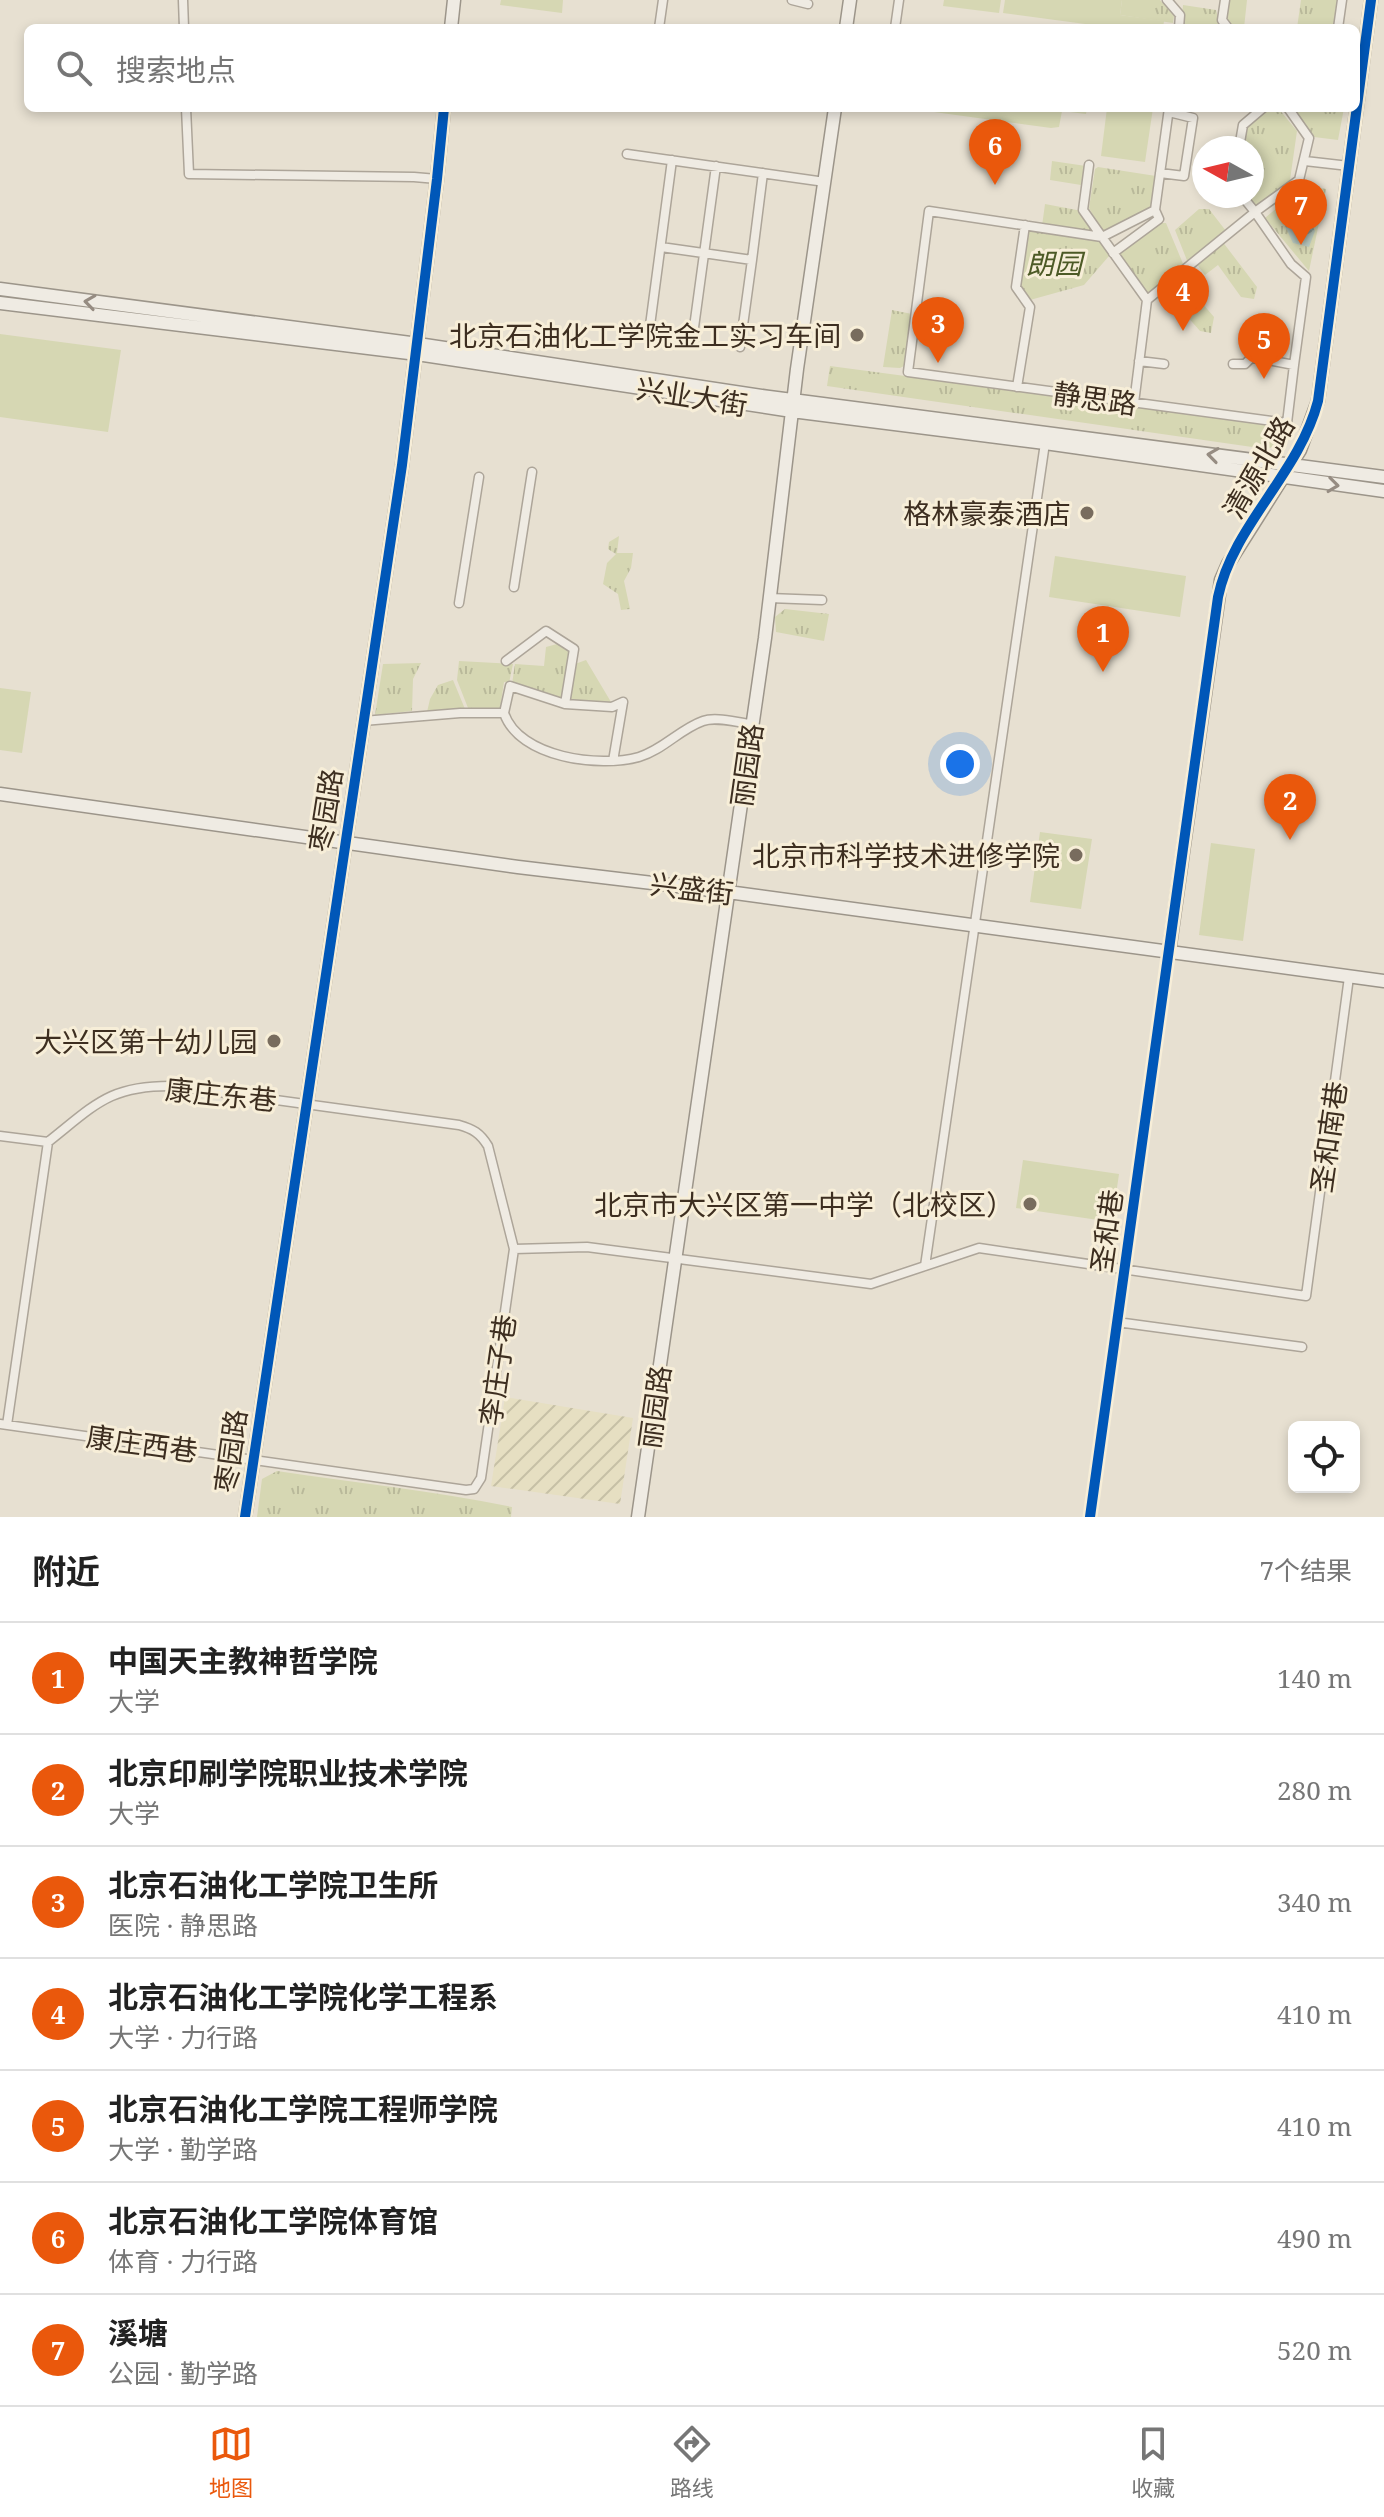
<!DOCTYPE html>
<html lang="zh">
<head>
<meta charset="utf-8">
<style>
	body { margin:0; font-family:"Noto Serif","Noto Sans SC",serif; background:#f2f2f2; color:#222 }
	.controls { position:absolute; right:24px; bottom:24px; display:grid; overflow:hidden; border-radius:12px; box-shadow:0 4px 12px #0003 }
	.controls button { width:72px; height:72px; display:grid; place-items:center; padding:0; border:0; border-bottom:2px solid #e0e0e0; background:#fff; color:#222; font:40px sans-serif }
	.compass { position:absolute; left:1192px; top:136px; width:72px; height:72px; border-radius:50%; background:#fff; box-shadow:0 4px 12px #0003; rotate:278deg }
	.you { position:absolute; left:960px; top:764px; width:28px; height:28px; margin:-20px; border:6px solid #fff; border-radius:50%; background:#1a73e8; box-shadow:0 0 0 12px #1a73e833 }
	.badge { display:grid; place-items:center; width:52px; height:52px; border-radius:50%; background:#ea580c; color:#fff; font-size:26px; font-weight:700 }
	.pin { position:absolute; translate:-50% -66px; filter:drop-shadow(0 2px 4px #0008) }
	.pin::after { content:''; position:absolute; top:42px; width:28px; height:24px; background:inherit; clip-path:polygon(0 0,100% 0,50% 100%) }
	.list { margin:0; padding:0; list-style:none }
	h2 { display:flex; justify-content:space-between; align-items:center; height:104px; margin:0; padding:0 32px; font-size:34px }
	h2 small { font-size:26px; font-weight:400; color:#767676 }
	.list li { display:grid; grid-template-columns:52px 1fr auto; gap:24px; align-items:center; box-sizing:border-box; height:112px; padding:0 32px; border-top:2px solid #e0e0e0 }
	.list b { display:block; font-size:30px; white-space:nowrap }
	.list p { margin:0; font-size:26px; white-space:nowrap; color:#767676 }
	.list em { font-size:26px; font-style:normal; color:#767676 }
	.icon { flex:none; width:44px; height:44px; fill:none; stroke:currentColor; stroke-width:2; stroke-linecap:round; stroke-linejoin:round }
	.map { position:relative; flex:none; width:1384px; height:1517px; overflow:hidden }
	.search { position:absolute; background:#fff; box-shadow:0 4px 12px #0003; left:24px; right:24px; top:24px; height:88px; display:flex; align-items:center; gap:20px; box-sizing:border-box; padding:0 28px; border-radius:12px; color:#767676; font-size:30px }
	.sheet { height:888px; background:#fff }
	nav { display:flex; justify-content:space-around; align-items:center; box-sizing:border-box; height:112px; border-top:2px solid #e0e0e0; background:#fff; font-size:22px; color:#767676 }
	nav a { display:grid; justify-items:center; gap:4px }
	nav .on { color:#ea580c }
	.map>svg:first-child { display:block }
	.farmland { fill:url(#farmland-furrows) }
	.grass { fill:url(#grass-tufts) }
	.pitch { fill:#d6d7b3 }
	.water { fill:url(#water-waves) }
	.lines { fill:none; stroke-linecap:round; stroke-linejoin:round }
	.street-casing { stroke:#ada599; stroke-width:11 }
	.secondary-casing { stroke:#9c958a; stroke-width:15 }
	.street { stroke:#efebe3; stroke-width:8 }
	.secondary { stroke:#efebe3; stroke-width:12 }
	.cycleway-casing { stroke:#f7eed8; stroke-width:15 }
	.cycleway { stroke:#0057b8; stroke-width:10 }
	.oneway { stroke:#968c82 }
	.poi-dot { fill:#786c5e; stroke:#f7eed8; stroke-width:3 }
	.labels { text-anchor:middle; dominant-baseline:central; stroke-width:6; stroke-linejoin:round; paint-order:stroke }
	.park-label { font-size:28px; font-style:italic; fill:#4d5a26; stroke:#f7eed8 }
	.poi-label { font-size:28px; fill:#3d2e20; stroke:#f7eed8; text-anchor:end }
	.street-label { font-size:28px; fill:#3d2e20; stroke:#f7eed8 }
</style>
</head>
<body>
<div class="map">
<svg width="1384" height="1517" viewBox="0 0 1384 1517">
	<defs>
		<pattern id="farmland-furrows" width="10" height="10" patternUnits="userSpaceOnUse" patternTransform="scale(2)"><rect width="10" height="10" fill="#e6dfc2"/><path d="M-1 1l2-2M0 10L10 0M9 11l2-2" fill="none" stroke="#c6c0a6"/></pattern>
		<pattern id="grass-tufts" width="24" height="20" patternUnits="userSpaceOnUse" patternTransform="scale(2)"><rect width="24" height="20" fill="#d6d7b3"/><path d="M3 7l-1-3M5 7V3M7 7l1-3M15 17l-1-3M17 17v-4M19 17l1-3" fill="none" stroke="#b9b99a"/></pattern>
		<pattern id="water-waves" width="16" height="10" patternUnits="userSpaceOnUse" patternTransform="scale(2)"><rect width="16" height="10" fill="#bcccc2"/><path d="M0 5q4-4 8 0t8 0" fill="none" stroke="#a2b0a6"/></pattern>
	</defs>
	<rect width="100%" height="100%" fill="#e7e0d1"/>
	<path class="farmland" d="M505 1397 633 1418 620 1504 491 1486Z"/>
	<path class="grass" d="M1122 0H1160L1174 16 1173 23 1120 15Z
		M1228 0H1247L1244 28H1231L1225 19Z
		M1301 0H1337L1333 28H1297Z
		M1183 5 1216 10 1221 28H1181Z
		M1271 108H1278L1297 131 1289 187 1255 206 1248 196H1252V148H1243L1246 125Z
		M1294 108H1344L1338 140 1314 137Z
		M1052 161 1086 166 1081 185 1050 180Z
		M1098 167 1156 176 1151 208 1103 233 1089 208 1095 169Z
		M1304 185 1326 189 1309 271 1265 218Z
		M1045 204 1082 211 1093 228 1091 232 1042 226Z
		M1199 209H1209L1226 231 1188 263 1175 230Z
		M1158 223H1166L1184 266 1148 294 1117 254Z
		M1027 229 1100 240 1109 256 1084 285 1030 300 1020 287Z
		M1222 241 1257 287 1254 299 1241 297 1218 265 1205 275 1195 262Z
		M1178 275 1214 317 1211 333 1200 331 1163 289Z
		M892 310 912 314 904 366 900 368 883 367Z
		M928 312 950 316 946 347 923 344Z
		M830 366 1294 428 1280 445 1266 449 827 386Z
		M619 536 617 553H633L631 568 624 581 630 609 621 610 618 594 603 584 607 563 616 554 608 549 609 542Z
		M785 609 829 614 824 641 776 632 775 617Z
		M557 644 569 652 562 701 512 684 515 664 544 666 546 647Z
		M586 660 611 702 569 703 575 664Z
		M459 661 513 664 509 683 504 682 500 709 468 708 457 680Z
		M421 663 413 679 412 711 375 715 383 664Z
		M453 680 465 709 427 712 430 699 438 685Z
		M277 1471C355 1483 435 1491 512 1507L511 1517H257L262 1479Z"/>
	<path class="pitch" d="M501 0H563L562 13 500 5Z
		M944 0H1001L999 13 943 6Z
		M1005 0H1122L1120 15 1164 21 1163 28H1115L1003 13Z
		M935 108H1087L1086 114 1062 111 1059 127 1051 128 934 112Z
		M1107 108H1153L1145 162 1101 156Z
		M0 334 121 350 108 432 0 417Z
		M1055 556 1186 576 1180 617 1049 597Z
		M0 688 31 692 22 753 0 750Z
		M1040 832 1092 839 1081 909 1030 902Z
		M1211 843 1255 849 1243 941 1199 935Z
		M1023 1160 1119 1174 1112 1222 1016 1208Z"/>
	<path class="water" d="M1290 201 1302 205 1315 231 1309 247 1293 243 1281 217Z"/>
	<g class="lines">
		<g class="street-casing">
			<path id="street" d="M183 0 184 28
				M792 0 808 4
				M1167 0 1180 15 1179 28
				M1225 0 1222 20 1228 28
				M659 28 663 0
				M895 28 899 0
				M1338 28 1342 0
				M186 108 189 174 414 177 437 179
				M1239 148 1243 125 1263 108
				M627 154 825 182
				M1305 161 1349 166
				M1089 165 1083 210 1102 237 929 211 908 372 1287 423 1294 365
				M1160 173 1184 176 1193 118 1169 112
				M1242 196 1255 212 1299 180 1309 138 1288 108
				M1155 210 1102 237 1147 300 1255 212 1291 264 1306 277 1294 365 1252 357 1245 364H1233
				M661 247 752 260 763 173
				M1113 253 1159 219 1155 210 1169 108
				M649 333 672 160
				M692 342 716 166
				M740 347 752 260
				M1139 361 1164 364
				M1017 387 1030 307 1016 287 1025 225
				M1134 403 1147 300
				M514 587 532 472
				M769 598 822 600
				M459 603 479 477
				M506 661 546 631 574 649 565 704 612 707 623 702
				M504 713 510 686 565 704
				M363 721 460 713H504C519 758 600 768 639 757 663 750 680 729 703 721 716 716 738 723 752 724
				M613 761 623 702
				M0 1136 48 1142C96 1104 110 1085 174 1086L459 1125C473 1129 480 1133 488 1146L514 1249 481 1478 474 1489 466 1490 0 1424
				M514 1249 587 1247 871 1284 979 1248 1306 1296 1349 977
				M925 1266 1045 443
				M1117 1322 1302 1347
				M7 1425 48 1142
				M1090 1517 1169 952"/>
		</g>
		<g class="secondary-casing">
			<path id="secondary" d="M451 28 454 0
				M846 28 850 0
				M0 289 418 344 769 397 1384 477
				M0 303 417 354 792 411 1045 443 1384 491
				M0 794 518 867 728 892 1384 981
				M1169 952 1221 580 1228 564 1300 450 1318 401 1371 0
				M245 1517 402 465 437 179 444 108
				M638 1517 765 638 797 369 835 108"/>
		</g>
		<use href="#street" class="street"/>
		<use href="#secondary" class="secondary"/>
		<g class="cycleway-casing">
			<path id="cycleway" d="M245 1517 402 465 437 179 444 108
				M1090 1517 1218 597C1233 525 1299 474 1318 401L1371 0"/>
		</g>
		<use href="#cycleway" class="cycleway"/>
	</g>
	<defs><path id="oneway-chevron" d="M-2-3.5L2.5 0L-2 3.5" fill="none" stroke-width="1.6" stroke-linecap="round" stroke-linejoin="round" transform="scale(2)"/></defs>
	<g class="oneway">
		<use href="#oneway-chevron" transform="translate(90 302) rotate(-172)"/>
		<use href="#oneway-chevron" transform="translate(1213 455) rotate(-172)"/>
		<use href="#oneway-chevron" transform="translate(1333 485) rotate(7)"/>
	</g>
	<g class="poi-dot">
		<circle cx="857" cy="335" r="8"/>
		<circle cx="1087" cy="513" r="8"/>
		<circle cx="1076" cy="855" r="8"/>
		<circle cx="274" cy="1041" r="8"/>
		<circle cx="1030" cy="1204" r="8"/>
	</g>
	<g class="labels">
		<g class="park-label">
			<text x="1054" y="263">朗园</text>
		</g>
		<g class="poi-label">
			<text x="841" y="335">北京石油化工学院金工实习车间</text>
			<text x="1071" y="513">格林豪泰酒店</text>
			<text x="1060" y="855">北京市科学技术进修学院</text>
			<text x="258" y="1041">大兴区第十幼儿园</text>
			<text x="1014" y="1204">北京市大兴区第一中学（北校区）</text>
		</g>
		<g class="street-label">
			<text transform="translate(692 396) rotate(9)">兴业大街</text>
			<text transform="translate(1095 398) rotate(8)">静思路</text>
			<text transform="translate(1258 467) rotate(-60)">清源北路</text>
			<text transform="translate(746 765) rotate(-82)">丽园路</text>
			<text transform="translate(325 810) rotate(-81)">枣园路</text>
			<text transform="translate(692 888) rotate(7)">兴盛街</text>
			<text transform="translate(221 1094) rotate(6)">康庄东巷</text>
			<text transform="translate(1328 1137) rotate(-82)">圣和南巷</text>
			<text transform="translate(1106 1231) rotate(-82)">圣和巷</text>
			<text transform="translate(497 1370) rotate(-82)">李庄子巷</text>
			<text transform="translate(654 1407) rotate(-82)">丽园路</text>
			<text transform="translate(142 1443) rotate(8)">康庄西巷</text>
			<text transform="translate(230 1451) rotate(-82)">枣园路</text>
		</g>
	</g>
</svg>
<div class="controls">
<button><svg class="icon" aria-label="locate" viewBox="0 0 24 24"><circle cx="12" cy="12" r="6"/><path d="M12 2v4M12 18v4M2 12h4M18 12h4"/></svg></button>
</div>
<svg class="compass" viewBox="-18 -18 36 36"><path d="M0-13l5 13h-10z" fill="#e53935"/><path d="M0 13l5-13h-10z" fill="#767676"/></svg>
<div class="you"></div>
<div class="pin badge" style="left:1103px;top:672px">1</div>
<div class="pin badge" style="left:1290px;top:840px">2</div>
<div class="pin badge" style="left:938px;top:363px">3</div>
<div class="pin badge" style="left:1183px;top:331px">4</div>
<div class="pin badge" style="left:1264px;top:379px">5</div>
<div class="pin badge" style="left:995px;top:185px">6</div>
<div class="pin badge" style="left:1301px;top:245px">7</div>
<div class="search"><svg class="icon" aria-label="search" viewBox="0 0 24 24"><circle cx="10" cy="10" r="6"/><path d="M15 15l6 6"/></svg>搜索地点</div>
</div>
<section class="sheet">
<h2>附近<small>7个结果</small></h2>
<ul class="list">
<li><span class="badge">1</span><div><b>中国天主教神哲学院</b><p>大学</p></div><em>140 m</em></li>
<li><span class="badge">2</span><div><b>北京印刷学院职业技术学院</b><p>大学</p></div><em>280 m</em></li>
<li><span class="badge">3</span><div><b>北京石油化工学院卫生所</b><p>医院 · 静思路</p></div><em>340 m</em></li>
<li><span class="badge">4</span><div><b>北京石油化工学院化学工程系</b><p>大学 · 力行路</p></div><em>410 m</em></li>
<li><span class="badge">5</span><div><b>北京石油化工学院工程师学院</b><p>大学 · 勤学路</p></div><em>410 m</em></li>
<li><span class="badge">6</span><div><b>北京石油化工学院体育馆</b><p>体育 · 力行路</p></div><em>490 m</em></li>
<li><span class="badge">7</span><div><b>溪塘</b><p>公园 · 勤学路</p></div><em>520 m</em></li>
</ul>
</section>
<nav>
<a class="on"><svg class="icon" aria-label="map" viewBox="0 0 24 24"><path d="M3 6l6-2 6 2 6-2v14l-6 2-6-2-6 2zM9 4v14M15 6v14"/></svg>地图</a>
<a><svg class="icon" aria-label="directions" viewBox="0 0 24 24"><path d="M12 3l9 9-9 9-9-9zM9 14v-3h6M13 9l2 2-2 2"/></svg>路线</a>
<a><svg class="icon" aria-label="saved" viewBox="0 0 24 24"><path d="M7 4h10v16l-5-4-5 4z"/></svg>收藏</a>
</nav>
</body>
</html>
